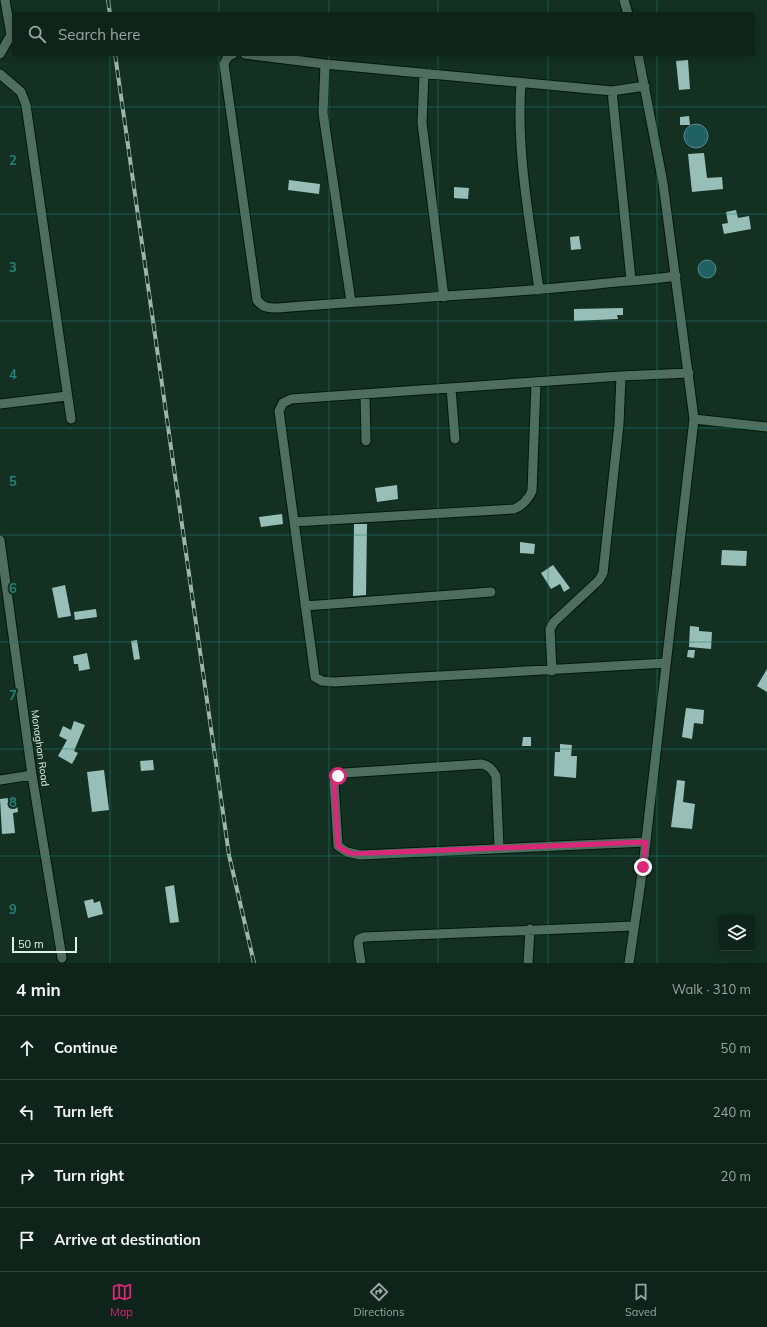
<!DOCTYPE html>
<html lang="en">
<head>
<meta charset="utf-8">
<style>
	body { margin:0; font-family:Mulish,sans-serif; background:#172c23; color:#f1f3f6 }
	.controls { position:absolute; right:12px; bottom:12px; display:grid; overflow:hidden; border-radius:4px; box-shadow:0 2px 10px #0003 }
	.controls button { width:36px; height:36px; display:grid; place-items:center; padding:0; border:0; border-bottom:1px solid #2e4139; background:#0e241a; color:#f1f3f6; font:20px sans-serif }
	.scale { position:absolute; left:12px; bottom:10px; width:65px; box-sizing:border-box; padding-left:4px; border:2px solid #e1f2e9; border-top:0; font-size:11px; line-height:14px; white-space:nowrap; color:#e1f2e9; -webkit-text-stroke:3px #133023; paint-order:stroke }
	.stop { position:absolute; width:12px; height:12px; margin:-9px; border:3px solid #db2777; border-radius:50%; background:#fff }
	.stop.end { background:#db2777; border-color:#fff; box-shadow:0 1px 4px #0008 }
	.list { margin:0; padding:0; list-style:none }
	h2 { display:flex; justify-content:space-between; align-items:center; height:52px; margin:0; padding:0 16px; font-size:17px }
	h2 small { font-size:13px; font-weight:400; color:#9ba4a2 }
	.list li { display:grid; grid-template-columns:26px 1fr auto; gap:12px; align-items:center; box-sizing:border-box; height:64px; padding:0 16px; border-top:1px solid #2e4139 }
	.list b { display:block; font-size:15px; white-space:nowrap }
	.list em { font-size:13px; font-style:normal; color:#9ba4a2 }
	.icon { flex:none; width:22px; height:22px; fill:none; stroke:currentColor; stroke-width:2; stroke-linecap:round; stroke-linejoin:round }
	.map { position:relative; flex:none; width:767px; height:963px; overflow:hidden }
	.search { position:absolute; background:#0e241a; box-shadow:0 2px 10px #0003; left:12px; right:12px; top:12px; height:44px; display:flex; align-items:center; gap:10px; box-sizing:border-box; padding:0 14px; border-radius:4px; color:#9ba4a2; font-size:15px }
	.sheet { height:308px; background:#0e241a }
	nav { display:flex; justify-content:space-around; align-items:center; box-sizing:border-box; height:56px; border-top:1px solid #2e4139; background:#0e241a; font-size:11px; color:#9ba4a2 }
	nav a { display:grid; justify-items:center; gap:2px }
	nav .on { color:#db2777 }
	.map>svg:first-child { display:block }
	.water { fill:#206164; stroke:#5a8c8c }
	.building { fill:#98bfb7 }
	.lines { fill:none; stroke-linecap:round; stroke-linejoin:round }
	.minor-casing { stroke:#00180c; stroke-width:11 }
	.minor { stroke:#506e5f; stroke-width:9 }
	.rail-casing { stroke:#9fb4aa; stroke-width:4 }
	.rail { stroke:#133023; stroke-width:2.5; stroke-dasharray:8; stroke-linecap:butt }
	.route { stroke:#db2777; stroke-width:5 }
	.grid { fill:none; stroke:#24827a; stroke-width:1; stroke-opacity:0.55 }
	.labels { text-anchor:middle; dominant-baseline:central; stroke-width:4; stroke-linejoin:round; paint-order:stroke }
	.street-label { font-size:10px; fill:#e1f2e9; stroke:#133023 }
	.grid-label { font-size:13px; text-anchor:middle; font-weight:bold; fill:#24827a; stroke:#133023; stroke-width:4; stroke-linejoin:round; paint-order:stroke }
</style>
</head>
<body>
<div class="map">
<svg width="767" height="963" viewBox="0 0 767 963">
	<rect width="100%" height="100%" fill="#133023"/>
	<path class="water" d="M684 136a12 12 0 1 1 24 0a12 12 0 1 1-24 0Z
		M698 269a9 9 0 1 1 18 0a9 9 0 1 1-18 0Z"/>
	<path class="building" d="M688 60 690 89 679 90 676 61Z
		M689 116 690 125H680V117Z
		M704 153 707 178 722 177 723 189 692 192 688 154Z
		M289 180 320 184 319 194 288 190Z
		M454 187 469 188 468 199 454 198Z
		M736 210 738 218 749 216 751 229 724 234 722 224 728 223 726 212Z
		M579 236 581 249 571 250 570 237Z
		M623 308V315H617L618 319 574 321V309Z
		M397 485 398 499 377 502 375 488Z
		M282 514 283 524 261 527 259 517Z
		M354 524H367L366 595 353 596Z
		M520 542 535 544 534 554 520 553Z
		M722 550 747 551 746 566 721 565Z
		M553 565 570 588 564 592 560 584 551 589 541 573Z
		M65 585 71 616 58 618 52 588Z
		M96 609 97 617 75 620 74 612Z
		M690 626 699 627V631L712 632 711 649 689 647Z
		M137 640 140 659 134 660 131 641Z
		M688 650H695L694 658 687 657Z
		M87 653 90 669 79 671 78 664H74L73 656Z
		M767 669V692L757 686Z
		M686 708 704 710 703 724 694 723 692 739 682 737Z
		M74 721 85 725 74 751 78 753 72 764 58 756 67 740 59 736 63 726 71 730Z
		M523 737H531V746H522Z
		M560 744 572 745 571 756H577L576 778 554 776 555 752H560Z
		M153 760 154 770 141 771 140 761Z
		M104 770 109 810 92 812 87 772Z
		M677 780 685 781 683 802 695 804 692 829 671 827Z
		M16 797 18 812 13 813 15 833 2 834 0 799Z
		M174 885 179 922 170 923 165 887Z
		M93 899 94 903 100 901 103 914 88 918 84 901Z"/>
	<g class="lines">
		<g class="minor-casing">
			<path id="minor" d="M624 0 628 14
				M0 54 11 35 5 0
				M233 54 228 56 224 64 257 300C263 308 268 308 278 308 384 299 491 295 598 284 624 281 650 280 676 276
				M245 54 325 64 612 91 645 86
				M325 64 323 113 351 302
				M424 73 422 123 444 297
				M0 74 21 92 26 105 71 419
				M521 83C516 152 530 222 539 290
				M612 91 631 280
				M451 388 455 439
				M365 394 366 441
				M0 404 67 396
				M694 419 767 427
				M294 522 514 509C523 505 528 500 532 491L536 383
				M0 540 32 775 62 958
				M305 606 491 592
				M666 663 334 682 322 681 315 677 279 411 283 403 291 399 621 376 689 373
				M552 671 550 629 554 622 599 580 603 573 619 424 621 376
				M0 780 32 775
				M499 848 496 776C492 769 489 766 482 764L344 773 338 776 334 782 338 846 347 852 360 855 646 842
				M361 963 358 943 359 939 364 937 634 926
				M528 963 530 929
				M629 963 643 867 694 419 663 183 638 54"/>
		</g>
		<use href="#minor" class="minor"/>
		<g class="rail-casing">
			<path id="rail" d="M108 0 110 14
				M115 54 229 855 254 963"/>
		</g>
		<use href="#rail" class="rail"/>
	</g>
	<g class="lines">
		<path class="route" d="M338 776 334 782 338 846 342 849 352 854 646 842 643 867"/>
	</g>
	<path class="grid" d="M110 0V14M219 0V14M329 0V14M438 0V14M548 0V14M657 0V14M110 54V963M219 54V963M329 54V963M438 54V963M548 54V963M657 54V963M0 107H767M0 214H767M0 321H767M0 428H767M0 535H767M0 642H767M0 749H767M0 856H767"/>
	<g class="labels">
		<g class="street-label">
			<text transform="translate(40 748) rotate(82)">Monaghan Road</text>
		</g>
	</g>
	<g class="grid-label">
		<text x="13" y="165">2</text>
		<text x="13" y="272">3</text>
		<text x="13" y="379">4</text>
		<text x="13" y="486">5</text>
		<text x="13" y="593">6</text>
		<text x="13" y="700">7</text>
		<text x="13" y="807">8</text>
		<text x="13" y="914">9</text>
	</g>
</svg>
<div class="controls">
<button><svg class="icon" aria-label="layers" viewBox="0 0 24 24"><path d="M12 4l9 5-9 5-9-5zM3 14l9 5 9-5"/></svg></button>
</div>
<div class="scale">50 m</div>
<div class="stop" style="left:338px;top:776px"></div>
<div class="stop end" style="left:643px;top:867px"></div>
<div class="search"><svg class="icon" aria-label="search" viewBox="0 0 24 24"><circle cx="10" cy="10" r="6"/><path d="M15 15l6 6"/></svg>Search here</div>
</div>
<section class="sheet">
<h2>4 min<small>Walk · 310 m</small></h2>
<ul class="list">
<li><svg class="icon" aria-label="ahead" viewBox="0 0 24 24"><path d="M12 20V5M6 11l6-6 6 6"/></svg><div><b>Continue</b></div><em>50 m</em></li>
<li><svg class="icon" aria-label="left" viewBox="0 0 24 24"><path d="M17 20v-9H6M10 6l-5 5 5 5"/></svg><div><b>Turn left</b></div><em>240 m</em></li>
<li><svg class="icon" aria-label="right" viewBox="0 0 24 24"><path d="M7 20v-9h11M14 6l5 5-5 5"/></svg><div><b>Turn right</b></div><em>20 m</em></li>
<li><svg class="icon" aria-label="arrive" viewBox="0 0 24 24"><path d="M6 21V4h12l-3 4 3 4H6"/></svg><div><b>Arrive at destination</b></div></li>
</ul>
</section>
<nav>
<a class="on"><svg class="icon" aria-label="map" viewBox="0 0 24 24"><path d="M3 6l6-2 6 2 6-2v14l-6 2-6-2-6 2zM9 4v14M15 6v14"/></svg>Map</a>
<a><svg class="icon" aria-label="directions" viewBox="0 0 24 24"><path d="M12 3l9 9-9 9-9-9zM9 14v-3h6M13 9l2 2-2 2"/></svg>Directions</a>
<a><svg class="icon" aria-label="saved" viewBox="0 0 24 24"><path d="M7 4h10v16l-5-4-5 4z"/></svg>Saved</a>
</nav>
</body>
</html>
